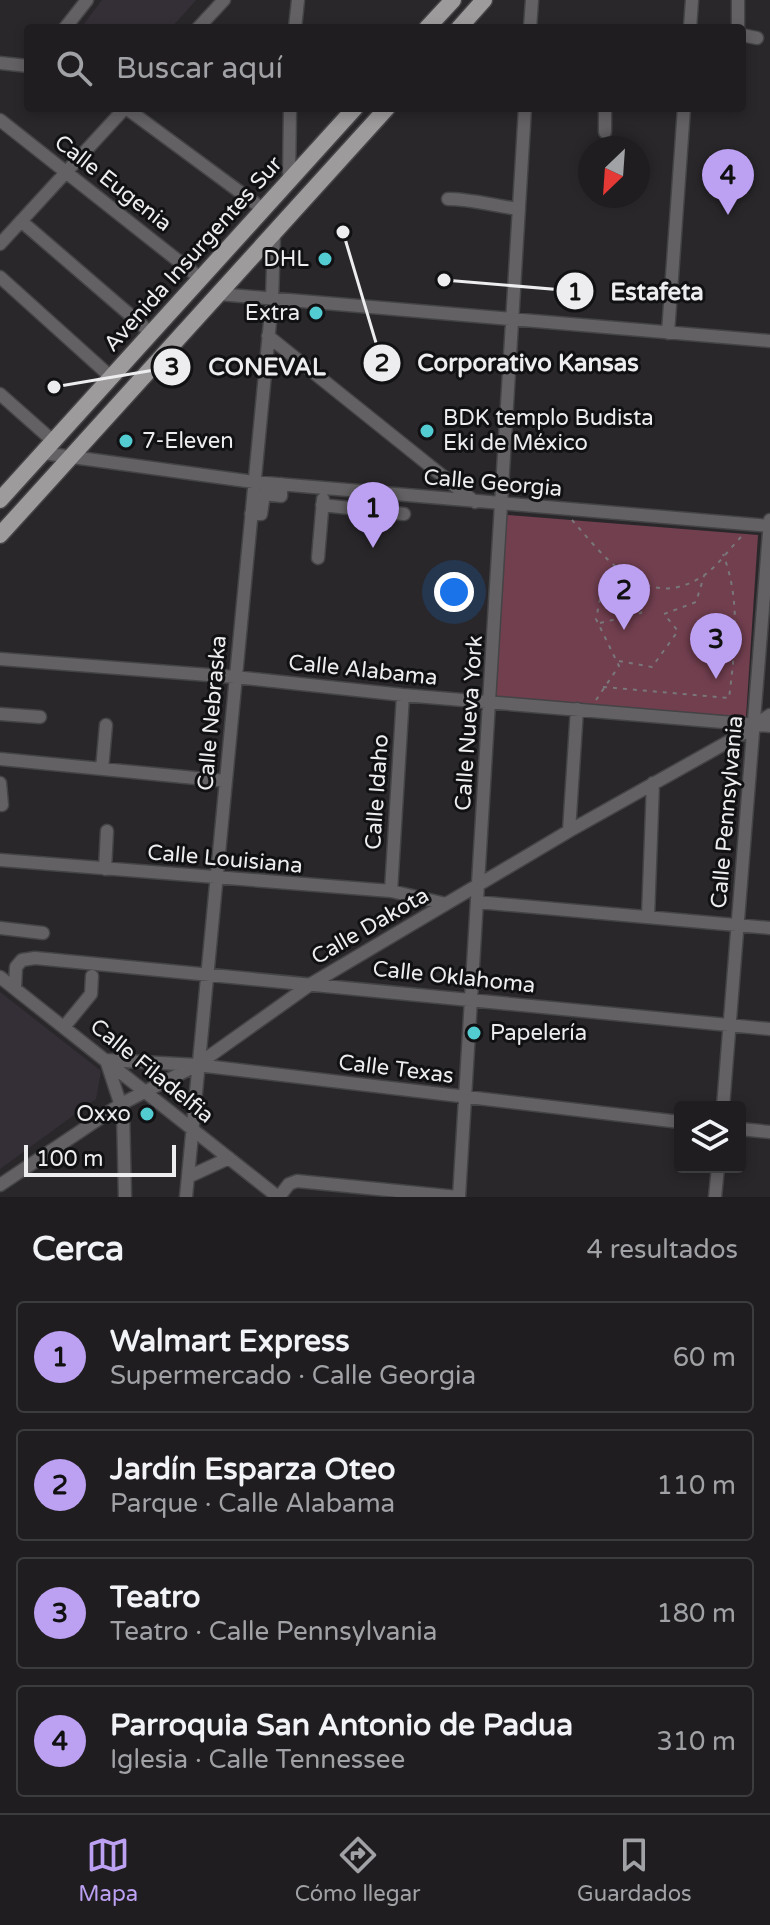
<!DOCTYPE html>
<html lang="es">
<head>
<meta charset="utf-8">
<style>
	body { margin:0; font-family:"Varela Round",sans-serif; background:#2c2a2d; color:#f1f3f6 }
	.controls { position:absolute; right:24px; bottom:24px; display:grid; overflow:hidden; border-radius:8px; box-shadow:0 4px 12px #0003 }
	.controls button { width:72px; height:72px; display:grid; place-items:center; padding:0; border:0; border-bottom:2px solid #3c3b3e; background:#1f1d20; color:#f1f3f6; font:40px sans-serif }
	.compass { position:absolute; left:578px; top:136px; width:72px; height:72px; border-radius:50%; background:#1f1d20; box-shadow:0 4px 12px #0003; rotate:205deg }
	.scale { position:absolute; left:24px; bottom:20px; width:152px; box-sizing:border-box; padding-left:8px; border:4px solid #edecee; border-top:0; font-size:22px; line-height:28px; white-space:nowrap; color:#edecee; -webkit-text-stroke:6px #111012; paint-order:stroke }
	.you { position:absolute; left:454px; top:592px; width:28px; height:28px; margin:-20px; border:6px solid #fff; border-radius:50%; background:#1a73e8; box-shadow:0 0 0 12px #1a73e833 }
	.badge { display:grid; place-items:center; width:52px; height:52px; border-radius:50%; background:#bca0f2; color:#111; font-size:26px; font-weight:700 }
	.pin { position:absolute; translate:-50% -66px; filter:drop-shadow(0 2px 4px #0008) }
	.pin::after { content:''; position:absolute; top:42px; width:28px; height:24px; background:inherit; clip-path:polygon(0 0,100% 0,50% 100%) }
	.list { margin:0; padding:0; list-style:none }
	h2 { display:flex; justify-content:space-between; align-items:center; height:104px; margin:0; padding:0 32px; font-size:34px }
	h2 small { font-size:26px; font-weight:400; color:#a1a2a5 }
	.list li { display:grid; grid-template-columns:52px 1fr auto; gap:24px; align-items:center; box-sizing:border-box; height:112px; margin:0 16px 16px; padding:0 16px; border:2px solid #3c3b3e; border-radius:8px }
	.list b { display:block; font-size:30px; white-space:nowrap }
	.list p { margin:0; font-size:26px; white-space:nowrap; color:#a1a2a5 }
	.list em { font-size:26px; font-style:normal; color:#a1a2a5 }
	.icon { flex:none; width:44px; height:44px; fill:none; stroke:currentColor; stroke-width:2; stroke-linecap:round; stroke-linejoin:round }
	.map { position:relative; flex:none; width:770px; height:1197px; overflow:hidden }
	.search { position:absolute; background:#1f1d20; box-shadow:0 4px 12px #0003; left:24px; right:24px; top:24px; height:88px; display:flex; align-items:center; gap:20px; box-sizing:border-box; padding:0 28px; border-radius:8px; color:#a1a2a5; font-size:30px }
	.sheet { height:616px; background:#1f1d20 }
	nav { display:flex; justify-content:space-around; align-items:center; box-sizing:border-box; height:112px; border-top:2px solid #3c3b3e; background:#1f1d20; font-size:22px; color:#a1a2a5 }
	nav a { display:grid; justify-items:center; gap:4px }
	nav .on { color:#bca0f2 }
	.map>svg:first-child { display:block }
	.built { fill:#342f37 }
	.green { fill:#723f4f }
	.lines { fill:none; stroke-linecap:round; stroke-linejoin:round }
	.minor-casing { stroke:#444345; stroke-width:15 }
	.major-casing { stroke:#444345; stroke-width:19 }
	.path { stroke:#79777a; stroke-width:2; stroke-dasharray:4 6; stroke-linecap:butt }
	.minor { stroke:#636163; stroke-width:12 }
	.major { stroke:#9e9b9d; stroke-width:16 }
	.poi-dot { fill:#52ccd1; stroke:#111012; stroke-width:3 }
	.labels { text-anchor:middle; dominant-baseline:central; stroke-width:6; stroke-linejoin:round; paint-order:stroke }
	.street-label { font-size:22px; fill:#edecee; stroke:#111012 }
	.poi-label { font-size:22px; fill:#edecee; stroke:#111012; text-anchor:end }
	.leader { fill:none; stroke:#edecee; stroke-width:3 }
	.callout-dot { fill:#edecee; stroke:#111012; stroke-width:3 }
	.mark-label { font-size:24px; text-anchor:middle; font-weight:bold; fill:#111 }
	.callout-label { font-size:24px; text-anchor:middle; font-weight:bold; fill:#edecee; stroke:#111012; stroke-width:6; stroke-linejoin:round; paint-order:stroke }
</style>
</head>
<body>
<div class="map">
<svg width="770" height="1197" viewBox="0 0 770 1197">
	<rect width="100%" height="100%" fill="#29272a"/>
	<path class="built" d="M102 0H196L171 28H81Z
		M0 992 101 1071 96 1099 0 1169Z"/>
	<path class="green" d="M507 515 758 535 746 717 492 697Z"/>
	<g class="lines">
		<g class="minor-casing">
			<path id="minor" d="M65 28 87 0
				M198 28 224 0
				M295 28 298 0
				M530 28 532 0
				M690 28 692 0
				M738 28V0
				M742 35 757 38
				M0 63 28 66
				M126 108 263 209
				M605 108V132
				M0 120 200 278
				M289 181 290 108
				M448 199C472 199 494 206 519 209
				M21 221 151 333
				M0 244 125 108
				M0 277 111 377
				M218 294 770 341
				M668 333 684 108
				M268 336 475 502
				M0 394 53 441
				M43 453 254 482 770 526
				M322 505 404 514
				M251 514H261L264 494 281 496V484
				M318 558 323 499
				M0 659 235 677 403 695 770 726
				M0 714 40 717
				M0 759 226 781
				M102 769 106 725
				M0 783 2 805
				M569 831 577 709
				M0 860 391 891 446 904
				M105 869 107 831
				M391 891 403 695
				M477 902 770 928
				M648 917 653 783
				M0 928 43 933
				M0 977 278 1197
				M15 989 16 967 22 960 35 958 770 1029
				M64 1027 91 994 92 976
				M106 1060 197 1065 680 1122
				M106 1060 123 1112 125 1197
				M723 1107 770 520
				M740 1129 770 1132
				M188 1177 229 1158
				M0 1185 121 1104 197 1065 311 984 569 831 742 734 770 715
				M186 1197 272 301 274 233
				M279 1197 289 1184 297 1181 458 1197
				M459 1197 525 108
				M715 1197 718 1167"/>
		</g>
		<g class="major-casing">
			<path id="major" d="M427 28 453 0
				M459 28 484 0
				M0 500 355 108
				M0 535 387 108"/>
		</g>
		<path class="path" d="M572 520C606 559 646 613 703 576 717 567 730 548 742 536
			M600 623 641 613 648 590
			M619 661 652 667 678 631 664 614 696 602 704 576
			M603 687 729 698C735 650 741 600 723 554
			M596 700 619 666 596 619 602 590 624 575"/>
		<use href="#minor" class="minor"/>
		<use href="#major" class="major"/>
	</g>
	<g class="poi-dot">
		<circle cx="325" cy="259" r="8"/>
		<circle cx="316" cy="313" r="8"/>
		<circle cx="427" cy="431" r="8"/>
		<circle cx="126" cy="441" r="8"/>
		<circle cx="474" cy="1033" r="8"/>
		<circle cx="147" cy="1114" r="8"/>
	</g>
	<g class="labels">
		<g class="street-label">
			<text transform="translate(113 183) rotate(38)">Calle Eugenia</text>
			<text transform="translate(193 254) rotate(-48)">Avenida Insurgentes Sur</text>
			<text transform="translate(493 483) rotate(5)">Calle Georgia</text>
			<text transform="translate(363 670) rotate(6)">Calle Alabama</text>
			<text transform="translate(212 713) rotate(-85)">Calle Nebraska</text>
			<text transform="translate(469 723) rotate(-86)">Calle Nueva York</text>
			<text transform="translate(377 792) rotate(-86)">Calle Idaho</text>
			<text transform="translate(727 812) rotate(-85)">Calle Pennsylvania</text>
			<text transform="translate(225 859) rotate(5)">Calle Louisiana</text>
			<text transform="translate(370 926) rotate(-30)">Calle Dakota</text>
			<text transform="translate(454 977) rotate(6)">Calle Oklahoma</text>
			<text transform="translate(396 1069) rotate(7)">Calle Texas</text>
			<text transform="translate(152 1071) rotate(39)">Calle Filadelfia</text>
		</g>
		<g class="poi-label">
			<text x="309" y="259">DHL</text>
			<text x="300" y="313">Extra</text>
			<text x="443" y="418" text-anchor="start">BDK templo Budista<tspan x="443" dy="25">Eki de México</tspan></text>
			<text x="142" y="441" text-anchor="start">7-Eleven</text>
			<text x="490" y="1033" text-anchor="start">Papelería</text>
			<text x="131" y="1114">Oxxo</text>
		</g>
	</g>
	<path class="leader" d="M444 280L575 291M343 232L382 363M54 387L172 367"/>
	<g class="callout-dot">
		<circle cx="444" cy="280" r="8"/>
		<circle cx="343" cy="232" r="8"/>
		<circle cx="54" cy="387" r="8"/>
		<circle cx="575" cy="291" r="20"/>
		<circle cx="382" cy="363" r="20"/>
		<circle cx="172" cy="367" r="20"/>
	</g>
	<g class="mark-label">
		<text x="575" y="300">1</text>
		<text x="382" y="371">2</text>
		<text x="172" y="375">3</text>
	</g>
	<g class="callout-label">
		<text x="657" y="300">Estafeta</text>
		<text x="528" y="371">Corporativo Kansas</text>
		<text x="267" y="375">CONEVAL</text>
	</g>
</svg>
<div class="controls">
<button><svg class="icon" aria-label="layers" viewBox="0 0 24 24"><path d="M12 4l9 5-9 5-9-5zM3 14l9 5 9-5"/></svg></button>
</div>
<svg class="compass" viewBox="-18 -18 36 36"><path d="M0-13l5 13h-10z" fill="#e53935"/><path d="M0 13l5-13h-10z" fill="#a1a2a5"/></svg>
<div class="scale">100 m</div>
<div class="you"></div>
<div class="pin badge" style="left:373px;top:548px">1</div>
<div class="pin badge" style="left:624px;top:630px">2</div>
<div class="pin badge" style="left:716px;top:679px">3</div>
<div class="pin badge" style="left:728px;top:215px">4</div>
<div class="search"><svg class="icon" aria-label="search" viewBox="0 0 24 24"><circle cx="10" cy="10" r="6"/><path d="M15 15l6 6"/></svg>Buscar aquí</div>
</div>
<section class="sheet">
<h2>Cerca<small>4 resultados</small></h2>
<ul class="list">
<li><span class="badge">1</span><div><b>Walmart Express</b><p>Supermercado · Calle Georgia</p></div><em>60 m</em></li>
<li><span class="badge">2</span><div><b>Jardín Esparza Oteo</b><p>Parque · Calle Alabama</p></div><em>110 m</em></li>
<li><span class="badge">3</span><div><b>Teatro</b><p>Teatro · Calle Pennsylvania</p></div><em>180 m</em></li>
<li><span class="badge">4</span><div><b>Parroquia San Antonio de Padua</b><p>Iglesia · Calle Tennessee</p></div><em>310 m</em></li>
</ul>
</section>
<nav>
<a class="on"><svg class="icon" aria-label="map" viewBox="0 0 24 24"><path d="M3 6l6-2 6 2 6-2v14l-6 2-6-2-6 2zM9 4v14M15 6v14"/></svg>Mapa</a>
<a><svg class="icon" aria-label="directions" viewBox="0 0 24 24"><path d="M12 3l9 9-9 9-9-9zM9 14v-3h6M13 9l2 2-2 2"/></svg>Cómo llegar</a>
<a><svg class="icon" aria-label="saved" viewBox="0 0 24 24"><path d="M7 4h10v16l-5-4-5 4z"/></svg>Guardados</a>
</nav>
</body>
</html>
